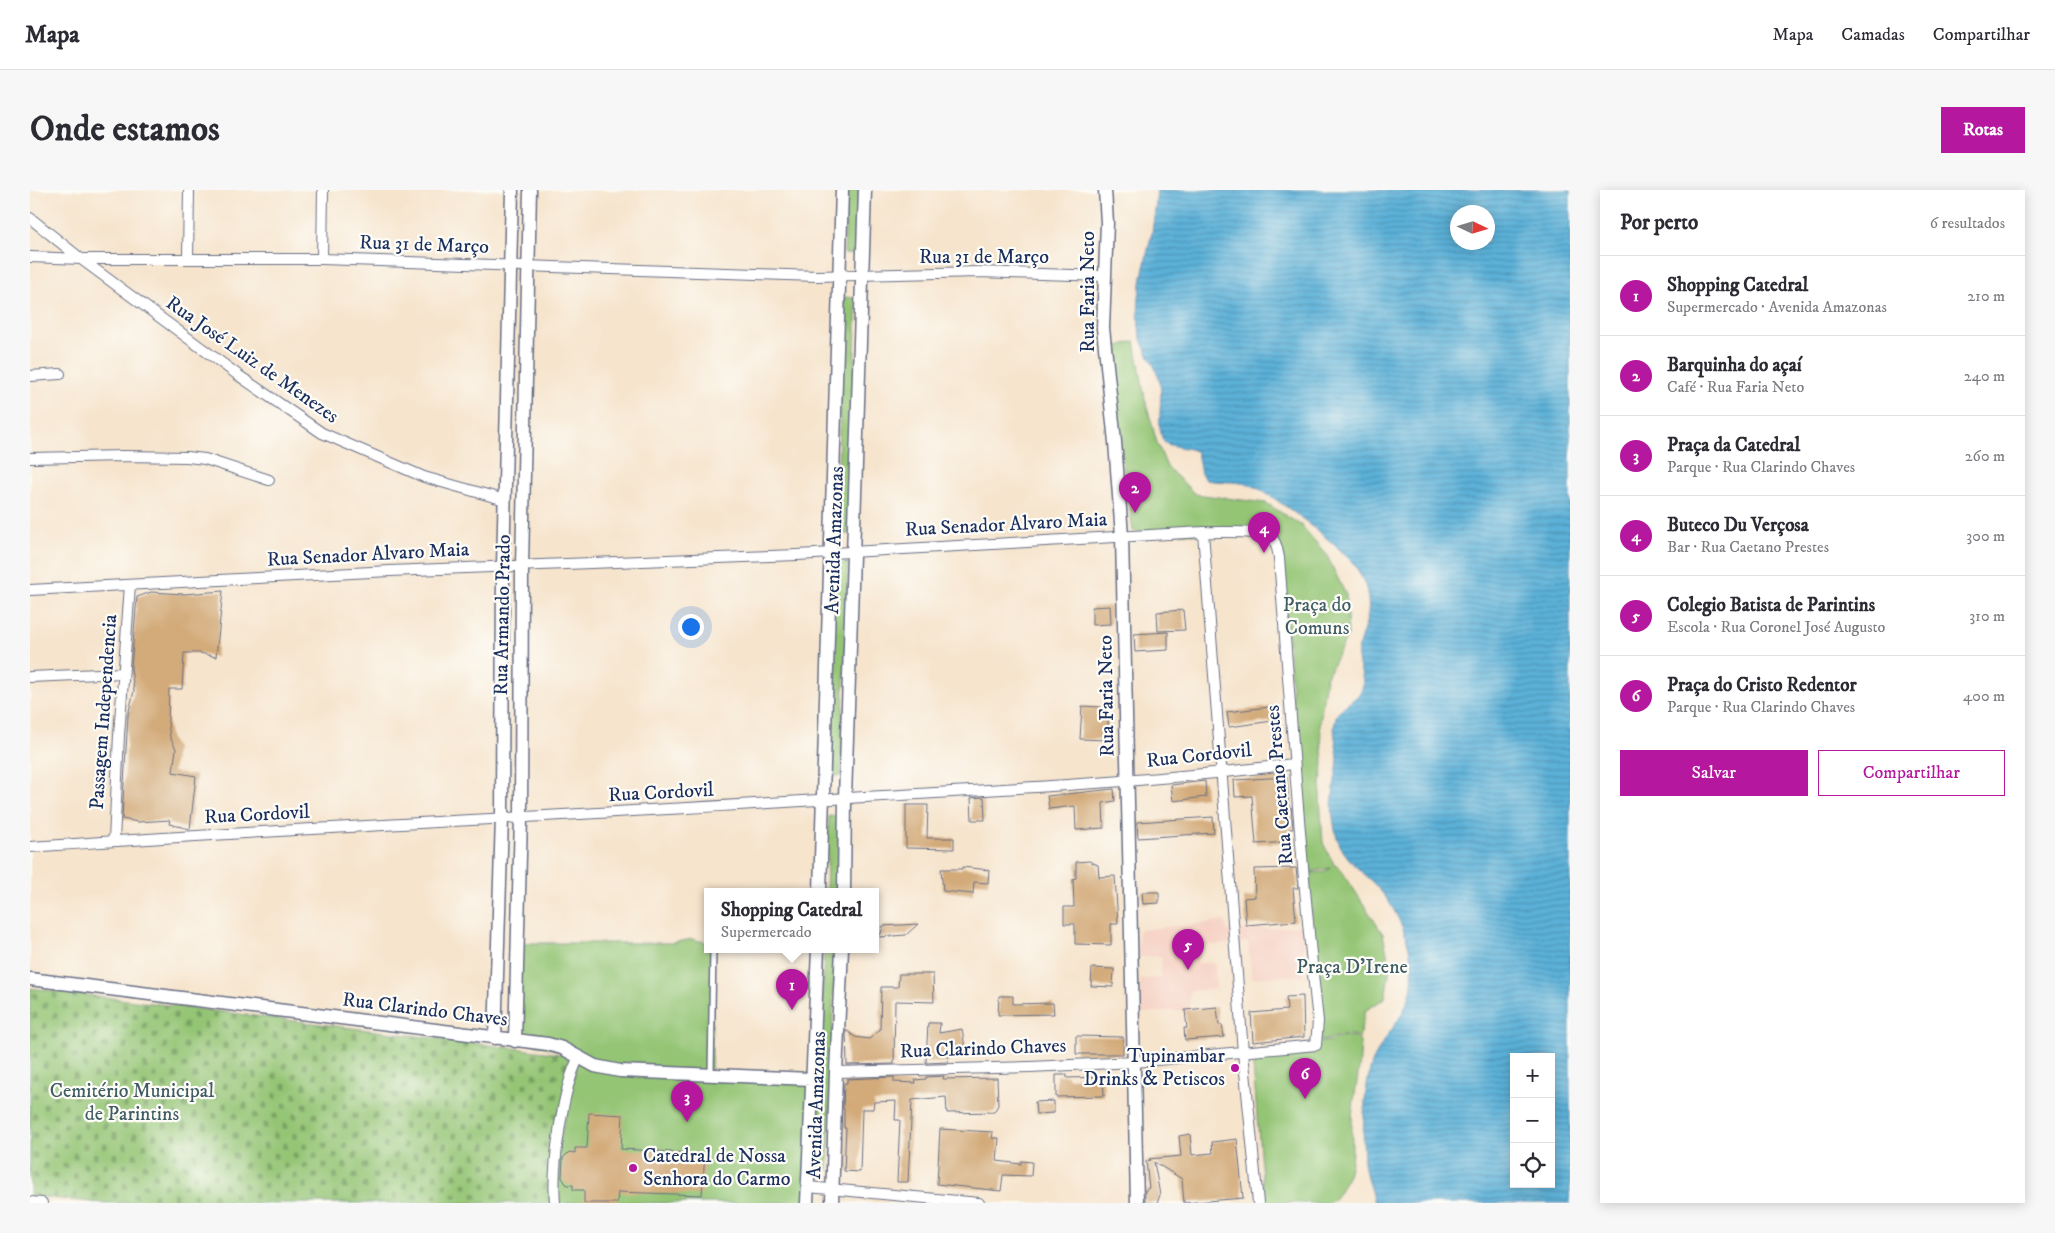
<!DOCTYPE html>
<html lang="pt">
<head>
<meta charset="utf-8">
<style>
	body { margin:0; font-family:"IM FELL DW Pica",serif; background:#f7f7f7; color:#2b2b33 }
	.controls { position:absolute; right:15px; bottom:15px; display:grid; overflow:hidden; border-radius:0px; box-shadow:0 2px 12px #0003 }
	.controls button { width:45px; height:45px; display:grid; place-items:center; padding:0; border:0; border-bottom:1px solid #e1e1e2; background:#fff; color:#2b2b33; font:25px sans-serif }
	.compass { position:absolute; left:1420px; top:15px; width:45px; height:45px; border-radius:50%; background:#fff; box-shadow:0 2px 12px #0003; rotate:94deg }
	.you { position:absolute; left:660px; top:436px; width:18px; height:18px; margin:-12px; border:4px solid #fff; border-radius:50%; background:#1a73e8; box-shadow:0 0 0 8px #1a73e833 }
	.badge { display:grid; place-items:center; width:32px; height:32px; border-radius:50%; background:#b5179e; color:#fff; font-size:16px; font-weight:700 }
	.pin { position:absolute; translate:-50% -41px; filter:drop-shadow(0 1px 2px #0008) }
	.pin::after { content:''; position:absolute; top:26px; width:18px; height:15px; background:inherit; clip-path:polygon(0 0,100% 0,50% 100%) }
	.popup { position:absolute; left:674px; top:698px; width:175px; height:65px; box-sizing:border-box; display:grid; place-content:center; border-radius:0px; background:#fff; filter:drop-shadow(0 1px 4px #0005); font-size:16px; white-space:nowrap; color:#7c7c81 }
	.popup b { font-size:19px; color:#2b2b33 }
	.popup::after { content:''; position:absolute; left:50%; top:100%; margin-left:-10px; border:10px solid transparent; border-top-color:#fff }
	.list { margin:0; padding:0; list-style:none }
	h2 { display:flex; justify-content:space-between; align-items:center; height:65px; margin:0; padding:0 20px; font-size:21px }
	h2 small { font-size:16px; font-weight:400; color:#7c7c81 }
	.list li { display:grid; grid-template-columns:32px 1fr auto; gap:15px; align-items:center; box-sizing:border-box; height:80px; padding:0 20px; border-top:1px solid #e1e1e2 }
	.list b { display:block; font-size:19px; white-space:nowrap }
	.list p { margin:0; font-size:16px; white-space:nowrap; color:#7c7c81 }
	.list em { font-size:16px; font-style:normal; color:#7c7c81 }
	.actions { display:flex; gap:10px; padding:15px 20px }
	.actions a { flex:1; padding:11px 0; border:1px solid #b5179e; border-radius:0px; text-align:center; font-size:18px; color:#b5179e }
	.actions .main { background:#b5179e; color:#fff }
	.icon { flex:none; width:28px; height:28px; fill:none; stroke:currentColor; stroke-width:2; stroke-linecap:round; stroke-linejoin:round }
	.map { position:relative; flex:none; width:1540px; height:1013px; overflow:hidden; border-radius:0px }
	header { display:flex; align-items:center; gap:30px; box-sizing:border-box; height:70px; padding:0 25px; background:#fff; border-bottom:1px solid #e1e1e2 }
	header strong { font-size:24px }
	nav { display:flex; gap:28px; margin-inline-start:auto; font-size:18px }
	.intro { display:flex; align-items:center; justify-content:space-between; box-sizing:border-box; height:120px; padding:0 30px }
	h1 { margin:0; font-size:35px }
	.button { padding:12px 22px; border-radius:0px; background:#b5179e; color:#fff; font-size:18px; font-weight:700 }
	main { display:flex; gap:30px; padding:0 30px }
	aside { flex:1; background:#fff; border-radius:0px; box-shadow:0 2px 12px #0003 }
	.map>svg:first-child { display:block }
	.built { fill:#f6d2c4 }
	.green { fill:#94c574; stroke:#587a69 }
	.cemetery { fill:url(#cemetery-stones); stroke:#587a69 }
	.water { fill:url(#water-rules); stroke:#3c709b; fill-rule:evenodd }
	.building { fill:#d3ab7a }
	.lines { fill:none; stroke-linecap:round; stroke-linejoin:round }
	.service-casing { stroke:#686e84; stroke-width:8 }
	.minor-casing { stroke:#686e84; stroke-width:12 }
	.tertiary-casing { stroke:#686e84; stroke-width:15 }
	.service { stroke:#fff; stroke-width:5 }
	.minor { stroke:#fff; stroke-width:10 }
	.tertiary { stroke:#fff; stroke-width:12 }
	.poi-dot { fill:#b5179e; stroke:#fdfcf7; stroke-width:2 }
	.labels { text-anchor:middle; dominant-baseline:central; stroke-width:4.5; stroke-linejoin:round; paint-order:stroke }
	.street-label { font-size:20px; fill:#1b2f5e; stroke:#fdfcf7 }
	.park-label { font-size:20px; fill:#3f5c65; stroke:#fdfcf7 }
	.poi-label { font-size:20px; fill:#1b2f5e; stroke:#fdfcf7; text-anchor:end }
</style>
</head>
<body>
<header>
<strong>Mapa</strong>
<nav><a>Mapa</a><a>Camadas</a><a>Compartilhar</a></nav>
</header>
<div class="intro"><h1>Onde estamos</h1><a class="button">Rotas</a></div>
<main>
<div class="map">
<svg width="1540" height="1013" viewBox="0 0 1540 1013">
	<defs>
		<pattern id="cemetery-stones" width="16" height="16" patternUnits="userSpaceOnUse" patternTransform="scale(1.25)"><rect width="16" height="16" fill="#94c574"/><path d="M2 7V4a2 2 0 0 1 4 0v3zM10 15v-3a2 2 0 0 1 4 0v3z" fill="#78a062"/></pattern>
		<pattern id="water-rules" width="6" height="5" patternUnits="userSpaceOnUse" patternTransform="scale(1.25)"><rect width="6" height="5" fill="#5cb1d8"/><path d="M0 2.5h6" fill="none" stroke="#4b90b2"/></pattern>
	</defs>
	<rect width="100%" height="100%" fill="#fdfcf7"/>
	<filter id="ink" filterUnits="userSpaceOnUse"><feTurbulence type="fractalNoise" baseFrequency=".02" numOctaves="2"/><feDisplacementMap in="SourceGraphic" scale="10" xChannelSelector="R" yChannelSelector="G"/><feConvolveMatrix kernelMatrix="1 2 1 2 8 2 1 2 1" color-interpolation-filters="sRGB"/></filter>
	<filter id="wash" filterUnits="userSpaceOnUse"><feTurbulence type="fractalNoise" baseFrequency=".0096" numOctaves="4" result="noise"/><feDisplacementMap in="SourceGraphic" scale="20" xChannelSelector="R" yChannelSelector="G"/><feGaussianBlur stdDeviation="1.12" result="paint"/><feColorMatrix in="noise" values="0 0 0 0 0 0 0 0 0 0 0 0 0 0 0 0 0 1.4 0 .05"/><feComposite in="paint" operator="in"/></filter>
	<g filter="url(#wash)">
		<rect width="100%" height="100%" fill="#f6e4cc"/>
		<path class="built" d="M1195 731 1197 741 1272 736 1274 786 1221 788 1218 752 1169 756 1168 773H1185L1186 799 1160 801 1159 820 1109 823 1110 789 1130 788 1132 766 1108 767V740Z"/>
		<path class="green" d="M817 0H829L827 64 814 63Z
			M813 107 827 108 818 344H806Z
			M1105 151 1115 209 1127 253 1137 277 1165 304 1236 313 1272 336 1296 364 1316 405 1318 445 1296 488 1290 533 1293 572 1290 607 1293 653 1305 676 1308 675 1353 744 1360 777 1355 808 1335 821 1329 849C1317 839 1305 849 1290 851L1278 683 1294 682 1301 678 1279 682 1273 645 1251 361 1235 347 1103 341 1076 160Z
			M805 373H818L811 586H799Z
			M799 626H810L807 701H796Z
			M662 749 678 753V759H683L681 883 783 887 778 1013H525L528 958 549 866 488 850 489 753H642Z
			M794 759H805L798 979 786 980Z
			M1314 846 1323 847 1330 851C1332 878 1323 904 1322 931 1321 949 1324 964 1319 981 1316 991 1308 1007 1300 1013H1234L1222 863 1299 851Z"/>
		<path class="cemetery" d="M0 798 539 865 520 1013H73L0 1006Z"/>
		<path class="water" d="M1127 0H1540V1013H1344C1341 999 1335 985 1334 971 1332 948 1334 891 1343 871 1354 844 1379 825 1382 794 1385 761 1370 722 1348 698 1332 681 1312 668 1306 644 1303 631 1301 617 1303 605 1304 593 1307 582 1308 570 1308 556 1301 541 1306 527 1311 513 1332 510 1333 494 1333 483 1326 472 1328 460 1331 443 1341 427 1338 409 1337 397 1332 387 1326 377 1314 359 1243 304 1223 296 1208 290 1192 293 1176 290L1171 284 1167 262C1159 256 1136 258 1133 250 1126 236 1133 209 1130 193 1127 175 1113 162 1110 144 1104 109 1115 75 1122 42 1124 28 1126 14 1127 0ZM1428 22H1458V52H1428ZM1484 867H1521V994H1484Z"/>
		<g id="blocks">
			<path class="building" d="M193 401 186 467 170 463H154L152 499H139L138 532 140 547 146 559 143 582 166 586 160 639 139 634 140 630 108 632 92 629 98 525 104 501 101 478 107 407 121 402 154 404Z
				M1080 416 1081 434 1062 435V417Z
				M1153 420 1155 440 1128 441 1127 422Z
				M1138 442V460L1105 462 1104 444Z
				M1052 516 1070 517 1069 527 1078 528V550L1050 549Z
				M1248 516 1250 530 1199 537 1197 522Z
				M1257 587 1259 618 1261 617 1263 639H1259L1260 652 1226 654 1222 606 1205 607 1204 590Z
				M1175 591 1176 607 1143 611 1141 595Z
				M1084 599 1085 611 1073 613 1074 638 1046 640 1045 616 1019 619 1017 606Z
				M954 607 955 630H942L941 608Z
				M876 615H898L897 648H924V659L876 658Z
				M1183 627 1184 643 1108 648 1107 632Z
				M1059 671 1068 675 1069 687 1085 686 1088 734H1081V755L1045 754V734H1034V717H1044L1043 689 1046 688V672Z
				M932 677 959 680 958 693 944 692 943 704 913 701 911 679H932Z
				M1266 678 1268 698H1263L1266 731 1216 735 1214 708 1225 707 1224 679Z
				M1112 702H1129V713L1113 714Z
				M888 734 876 745 850 747 853 736Z
				M1062 778 1084 779 1083 797 1061 796Z
				M869 784H903L904 812 865 811 864 874 817 875 816 840 825 847 839 849 850 840 851 797H868Z
				M969 806H983V814L1023 813 1024 824 968 825Z
				M1273 806 1274 847 1223 852 1221 823 1257 820 1256 807Z
				M1187 817 1189 835H1192L1194 847 1155 850 1154 838H1157L1155 820Z
				M898 833H910L909 843 932 839 936 863 919 866 918 872 896 873Z
				M1046 846 1093 847V864H1046Z
				M1026 885H1037V888L1073 887 1074 906 1026 907Z
				M914 886 913 889 967 888 968 915 964 922 917 923 916 907 882 910 878 992H867L870 930H865L866 911 844 912 843 919H832L830 982 814 981 816 938H814V919H813L814 893H817V889L864 887V892L886 893 885 890 896 889V887Z
				M1024 911V923L1006 924 1005 912Z
				M559 923 593 925 591 959 675 964 672 1005 588 1002 587 1013H554V1000H543V995H537L532 988 533 968 539 962 545 963V958H557Z
				M910 939 963 942 962 948H969L967 971 991 974V971L1002 972 1001 986 973 985 971 1001 907 994Z
				M1160 944 1162 965 1183 963 1182 952 1207 949 1213 1008 1154 1013 1152 989 1124 972 1130 1005 1127 1013H1115V1000L1119 998 1116 971 1121 970 1119 969 1151 966 1149 946Z"/>
		</g>
	</g>
	<g filter="url(#ink)">
		<use href="#blocks" fill-opacity="0" stroke="#686e84" stroke-width="1"/>
		<g class="lines">
			<g class="service-casing">
				<path id="service" d="M681 885 683 759"/>
			</g>
			<g class="minor-casing">
				<path id="minor" d="M0 28 51 69 208 185 292 243 394 287 475 310
					M0 67 51 69H292L787 86 948 82 1074 86
					M158 68 159 0
					M292 69 293 0
					M0 186 30 184
					M0 268 93 266 157 267 175 269 239 290
					M1173 342 1213 862 1228 1013
					M0 400 360 381 767 365 1173 342C1187 343 1234 339 1243 349 1247 354 1248 363 1249 368 1261 523 1271 677 1288 831L1286 855 1105 872 1000 877 806 882
					M0 487 93 483
					M84 651 89 545 100 395
					M0 657C273 637 546 626 819 608 968 599 1116 593 1263 574
					M778 997 949 1013
					M0 1012 12 1013
					M525 1013C522 976 532 899 549 867"/>
			</g>
			<g class="tertiary-casing">
				<path id="tertiary" d="M1075 0 1077 33 1073 138 1085 252 1092 346 1107 1013
					M790 701 812 0
					M814 701 815 608 835 0
					M0 789 518 854 532 858 565 876 590 881 782 889
					M465 848 472 628 473 377 482 0
					M485 851 491 628 492 377 500 0
					M777 1013 788 759
					M802 1013 806 882 812 759"/>
			</g>
			<use href="#service" class="service"/>
			<use href="#minor" class="minor"/>
			<use href="#tertiary" class="tertiary"/>
		</g>
	</g>
	<g class="poi-dot">
		<circle cx="1205" cy="878" r="5"/>
		<circle cx="603" cy="978" r="5"/>
	</g>
	<g class="labels">
		<g class="street-label">
			<text transform="translate(394 55) rotate(2)">Rua 31 de Março</text>
			<text x="954" y="67">Rua 31 de Março</text>
			<text transform="translate(1058 102) rotate(-90)">Rua Faria Neto</text>
			<text transform="translate(222 170) rotate(35)">Rua José Luiz de Menezes</text>
			<text transform="translate(976 335) rotate(-3)">Rua Senador Alvaro Maia</text>
			<text transform="translate(805 350) rotate(-88)">Avenida Amazonas</text>
			<text transform="translate(338 365) rotate(-3)">Rua Senador Alvaro Maia</text>
			<text transform="translate(473 425) rotate(-89)">Rua Armando Prado</text>
			<text transform="translate(1077 506) rotate(-91)">Rua Faria Neto</text>
			<text transform="translate(74 522) rotate(-86)">Passagem Independencia</text>
			<text transform="translate(1169 566) rotate(-6)">Rua Cordovil</text>
			<text transform="translate(1250 595) rotate(-95)">Rua Caetano Prestes</text>
			<text transform="translate(631 603) rotate(-3)">Rua Cordovil</text>
			<text transform="translate(227 625) rotate(-3)">Rua Cordovil</text>
			<text transform="translate(395 820) rotate(7)">Rua Clarindo Chaves</text>
			<text transform="translate(953 859) rotate(-2)">Rua Clarindo Chaves</text>
			<text transform="translate(787 915) rotate(-88)">Avenida Amazonas</text>
		</g>
		<g class="park-label">
			<text x="1287" y="415">Praça do<tspan x="1287" dy="23">Comuns</tspan></text>
			<text x="1322" y="777">Praça D'Irene</text>
			<text x="102" y="901">Cemitério Municipal<tspan x="102" dy="23">de Parintins</tspan></text>
		</g>
		<g class="poi-label">
			<text x="1195" y="866">Tupinambar<tspan x="1195" dy="23">Drinks &amp; Petiscos</tspan></text>
			<text x="613" y="966" text-anchor="start">Catedral de Nossa<tspan x="613" dy="23">Senhora do Carmo</tspan></text>
		</g>
	</g>
</svg>
<div class="controls">
<button>+</button>
<button>−</button>
<button><svg class="icon" aria-label="locate" viewBox="0 0 24 24"><circle cx="12" cy="12" r="6"/><path d="M12 2v4M12 18v4M2 12h4M18 12h4"/></svg></button>
</div>
<svg class="compass" viewBox="-18 -18 36 36"><path d="M0-13l5 13h-10z" fill="#e53935"/><path d="M0 13l5-13h-10z" fill="#7c7c81"/></svg>
<div class="you"></div>
<div class="pin badge" style="left:762px;top:820px">1</div>
<div class="popup"><b>Shopping Catedral</b>Supermercado</div>
<div class="pin badge" style="left:1105px;top:323px">2</div>
<div class="pin badge" style="left:657px;top:932px">3</div>
<div class="pin badge" style="left:1234px;top:363px">4</div>
<div class="pin badge" style="left:1158px;top:780px">5</div>
<div class="pin badge" style="left:1275px;top:909px">6</div>
</div>
<aside>
<h2>Por perto<small>6 resultados</small></h2>
<ul class="list">
<li><span class="badge">1</span><div><b>Shopping Catedral</b><p>Supermercado · Avenida Amazonas</p></div><em>210 m</em></li>
<li><span class="badge">2</span><div><b>Barquinha do açaí</b><p>Café · Rua Faria Neto</p></div><em>240 m</em></li>
<li><span class="badge">3</span><div><b>Praça da Catedral</b><p>Parque · Rua Clarindo Chaves</p></div><em>260 m</em></li>
<li><span class="badge">4</span><div><b>Buteco Du Verçosa</b><p>Bar · Rua Caetano Prestes</p></div><em>300 m</em></li>
<li><span class="badge">5</span><div><b>Colegio Batista de Parintins</b><p>Escola · Rua Coronel José Augusto</p></div><em>310 m</em></li>
<li><span class="badge">6</span><div><b>Praça do Cristo Redentor</b><p>Parque · Rua Clarindo Chaves</p></div><em>400 m</em></li>
</ul>
<div class="actions"><a class="main">Salvar</a><a>Compartilhar</a></div>
</aside>
</main>
</body>
</html>
